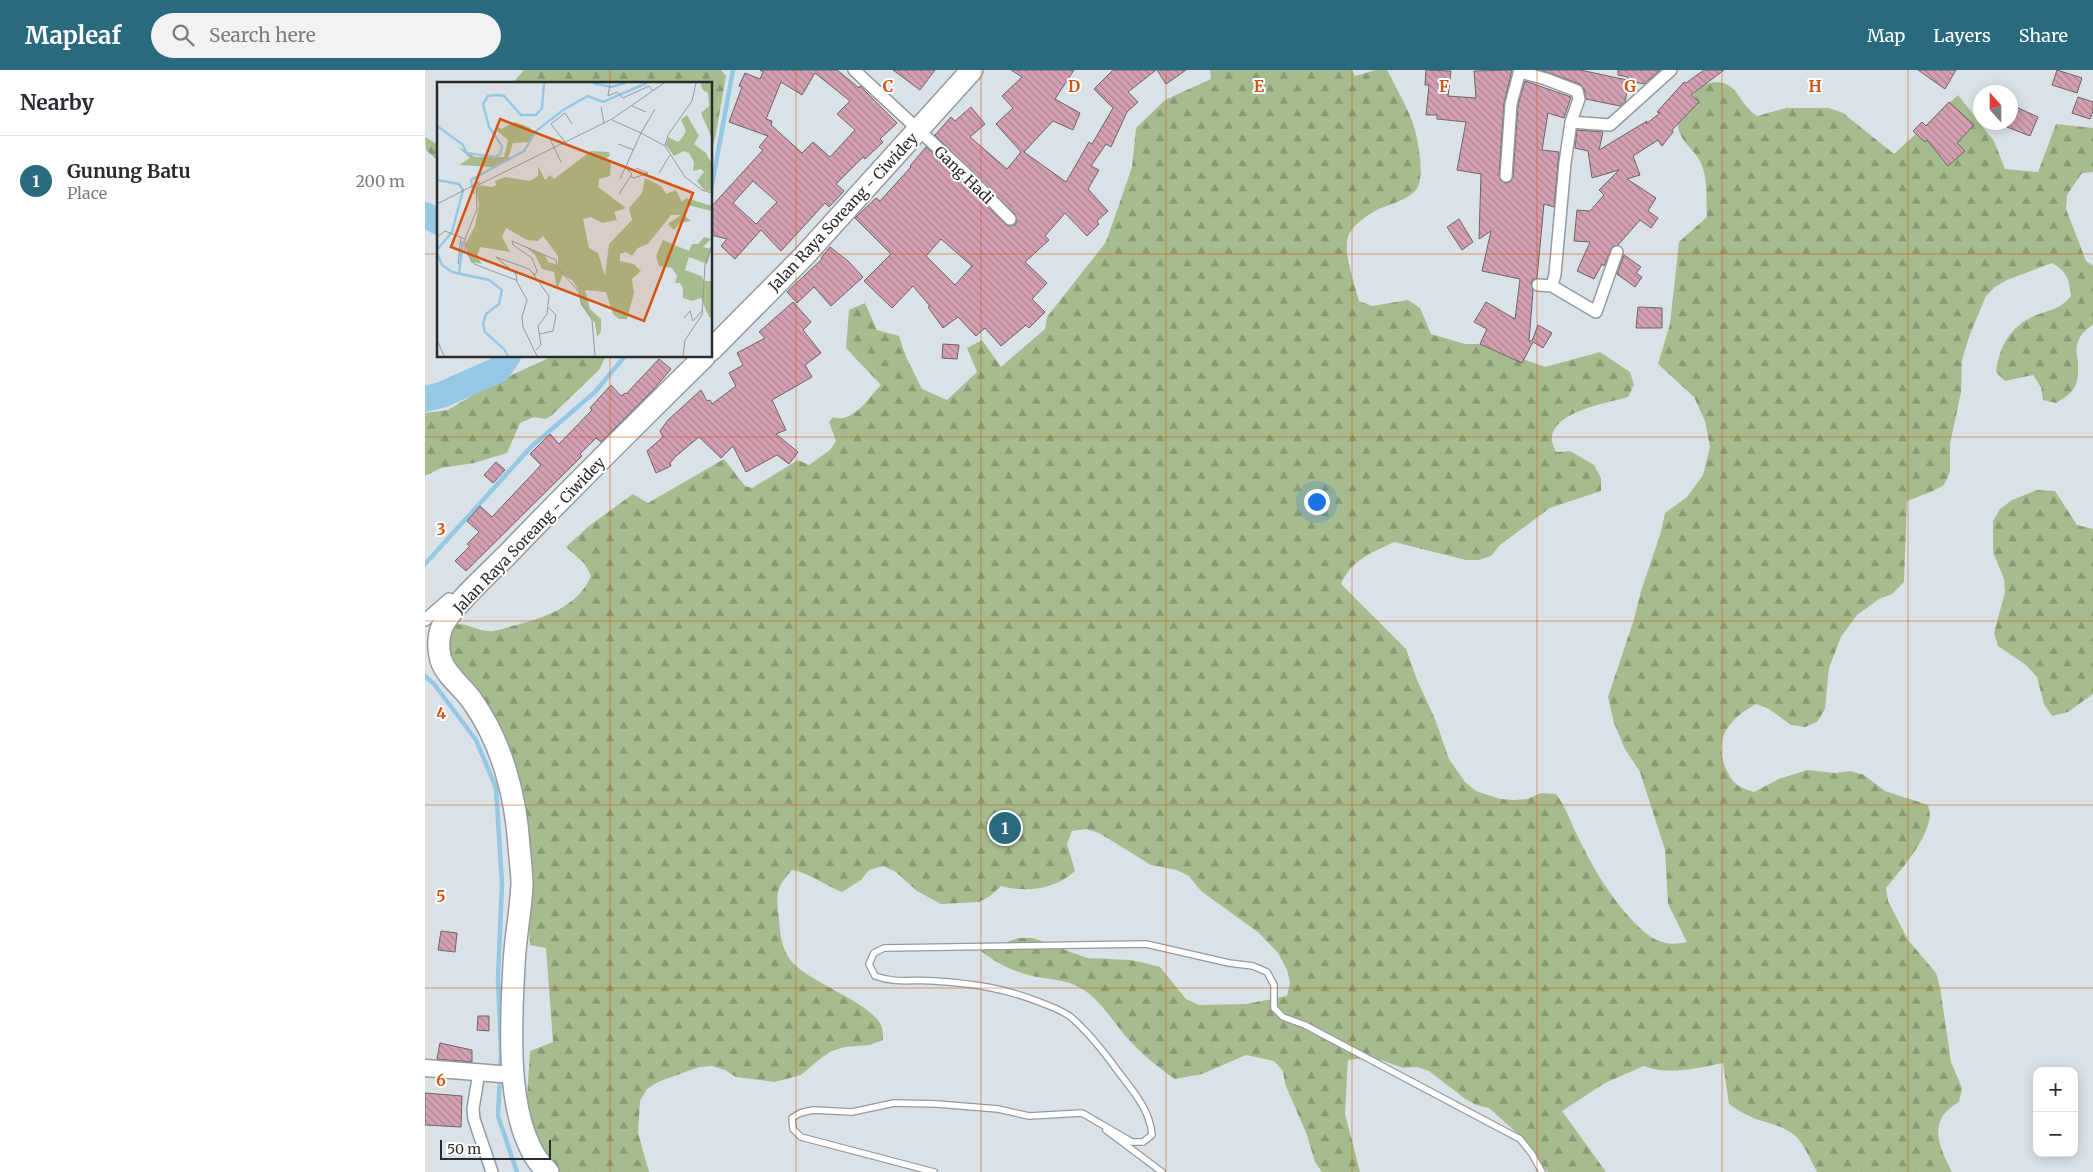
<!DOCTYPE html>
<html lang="en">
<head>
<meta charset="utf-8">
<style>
	body { margin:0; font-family:Merriweather,serif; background:#f2f2f3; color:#2b2b33 }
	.controls { position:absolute; right:15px; bottom:15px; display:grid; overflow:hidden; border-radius:10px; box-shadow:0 2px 12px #0003 }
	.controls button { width:45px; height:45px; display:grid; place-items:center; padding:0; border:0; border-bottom:1px solid #e1e1e2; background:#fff; color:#2b2b33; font:25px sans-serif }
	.compass { position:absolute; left:1548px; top:15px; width:45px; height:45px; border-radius:50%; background:#fff; box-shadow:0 2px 12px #0003; rotate:339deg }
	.scale { position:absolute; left:15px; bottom:12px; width:111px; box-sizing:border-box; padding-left:5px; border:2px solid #292c2e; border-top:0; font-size:14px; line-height:18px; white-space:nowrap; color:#292c2e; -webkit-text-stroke:4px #fff; paint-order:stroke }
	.you { position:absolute; left:891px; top:431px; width:18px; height:18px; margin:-12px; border:4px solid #fff; border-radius:50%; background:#1a73e8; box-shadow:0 0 0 8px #1a73e833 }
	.badge { display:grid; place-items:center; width:32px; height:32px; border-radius:50%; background:#296a7e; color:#fff; font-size:16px; font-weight:700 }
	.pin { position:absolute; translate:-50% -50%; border:2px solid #fff; box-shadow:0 1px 5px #0006 }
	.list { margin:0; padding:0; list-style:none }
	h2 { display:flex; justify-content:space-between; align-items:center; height:65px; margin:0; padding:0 20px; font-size:21px }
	h2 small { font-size:16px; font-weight:400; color:#7c7c81 }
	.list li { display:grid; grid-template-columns:32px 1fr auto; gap:15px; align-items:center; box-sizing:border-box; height:90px; padding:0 20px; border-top:1px solid #e1e1e2 }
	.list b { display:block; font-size:19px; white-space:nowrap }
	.list p { margin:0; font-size:16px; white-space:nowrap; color:#7c7c81 }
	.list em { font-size:16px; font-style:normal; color:#7c7c81 }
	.icon { flex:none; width:28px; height:28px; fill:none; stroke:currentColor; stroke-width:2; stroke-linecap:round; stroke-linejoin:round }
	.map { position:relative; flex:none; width:1668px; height:1102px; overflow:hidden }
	header { display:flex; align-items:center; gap:30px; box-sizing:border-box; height:70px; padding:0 25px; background:#296a7e; color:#fff }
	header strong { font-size:24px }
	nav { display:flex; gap:28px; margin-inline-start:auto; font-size:18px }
	.search { width:350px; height:45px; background:#f2f2f3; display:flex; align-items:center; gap:12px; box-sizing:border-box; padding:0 18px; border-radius:28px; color:#7c7c81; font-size:19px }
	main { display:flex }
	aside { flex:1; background:#fff }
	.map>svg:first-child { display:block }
	.forest { fill:url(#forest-firs) }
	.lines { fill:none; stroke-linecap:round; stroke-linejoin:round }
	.stream { stroke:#95c8e5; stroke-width:4.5 }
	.river { stroke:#95c8e5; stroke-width:26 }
	.building { fill:url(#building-back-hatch); stroke:#6d6467; fill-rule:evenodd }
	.lane-casing { stroke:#939aa0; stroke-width:8 }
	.street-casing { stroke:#939aa0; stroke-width:14 }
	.secondary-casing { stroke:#939aa0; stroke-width:19 }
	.highway-casing { stroke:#939aa0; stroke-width:24 }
	.lane { stroke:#fff; stroke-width:5.5 }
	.street { stroke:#fff; stroke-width:11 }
	.secondary { stroke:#fff; stroke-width:16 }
	.highway { stroke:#fff; stroke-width:21 }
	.grid { fill:none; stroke:#d5540f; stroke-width:1; stroke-opacity:0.55 }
	.labels { text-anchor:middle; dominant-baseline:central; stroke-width:4; stroke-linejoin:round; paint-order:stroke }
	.street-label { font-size:15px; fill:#292c2e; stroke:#fff }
	.inset-river { fill:none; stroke:#95c8e5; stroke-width:2.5 }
	.inset-road { fill:none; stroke:#93999e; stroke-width:1 }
	.view { fill:#d5540f; fill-opacity:0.15; stroke:#d5540f; stroke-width:2.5 }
	.inset-edge { fill:none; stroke:#292c2e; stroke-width:2.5 }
	.grid-label { font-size:16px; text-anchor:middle; font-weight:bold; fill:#d5540f; stroke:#fff; stroke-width:4; stroke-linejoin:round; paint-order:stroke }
</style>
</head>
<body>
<header>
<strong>Mapleaf</strong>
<div class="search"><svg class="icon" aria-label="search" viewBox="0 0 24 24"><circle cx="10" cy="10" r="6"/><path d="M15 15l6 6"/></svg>Search here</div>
<nav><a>Map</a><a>Layers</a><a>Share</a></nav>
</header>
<main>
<aside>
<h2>Nearby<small></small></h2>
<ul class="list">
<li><span class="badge">1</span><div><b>Gunung Batu</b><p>Place</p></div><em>200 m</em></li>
</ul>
</aside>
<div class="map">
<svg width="1668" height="1102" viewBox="0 0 1668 1102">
	<defs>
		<pattern id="forest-firs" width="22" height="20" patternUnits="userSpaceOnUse" patternTransform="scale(1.25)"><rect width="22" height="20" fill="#a7bc8e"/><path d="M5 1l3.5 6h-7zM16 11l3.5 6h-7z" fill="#889974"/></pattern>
		<pattern id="building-back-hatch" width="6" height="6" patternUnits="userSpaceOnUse" patternTransform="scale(1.25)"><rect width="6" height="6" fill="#d4a0b4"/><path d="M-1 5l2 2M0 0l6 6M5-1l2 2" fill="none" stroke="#ac8393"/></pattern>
	</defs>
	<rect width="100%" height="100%" fill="#dae2e8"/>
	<path class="forest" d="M99 0H296L301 6 290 69 286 80V14H87Z
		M785 0H927L930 6 951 0H962C970 16 979 31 986 48 992 63 1002 109 990 121 979 132 963 134 950 141 940 147 926 156 923 167 918 182 930 216 934 231L947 236 983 230 995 238 1006 264 1040 274H1055L1120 297 1175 282 1205 302 1209 315 1203 327C1182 333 1130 341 1127 367 1126 372 1130 378 1131 382L1145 381 1169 395 1176 408V421L1125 438 1075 475 1066 486 1054 490H1041L969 472C947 483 927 489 916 514L981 579 992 610 1010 649 1024 689 1040 712 1051 721 1075 729 1089 730 1102 729 1116 723 1131 724C1141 737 1145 751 1152 765 1167 796 1183 824 1206 849 1223 867 1236 878 1262 872L1243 834 1240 780 1215 702 1200 679 1189 653 1183 627 1209 549 1216 521 1236 462 1240 443 1262 427 1278 405 1285 377 1280 351 1269 327 1233 294 1245 254 1254 172 1282 147C1281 131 1283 108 1276 93 1270 79 1253 71 1253 54 1253 51 1255 46 1257 43 1264 25 1283 4 1303 15 1312 20 1315 29 1321 36 1324 40 1328 43 1332 46L1361 38H1404L1418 43 1469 84 1533 25 1569 71 1580 99 1613 102 1631 54 1668 58V102L1657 103 1642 125 1641 139 1661 191 1668 196V254C1661 260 1653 266 1652 276 1651 280 1652 287 1653 292 1654 314 1651 322 1631 333L1618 330 1616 317 1608 305 1580 311 1571 302C1574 277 1585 257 1609 246 1626 239 1633 241 1646 226 1644 208 1642 202 1627 193L1582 210 1570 217 1561 226 1545 264 1537 290 1536 322 1525 374V402L1519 415 1508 421 1482 431 1479 512 1467 524 1454 529 1432 545 1416 567 1404 598 1400 639 1392 652 1380 657 1366 655 1344 639 1331 634C1304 649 1288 668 1301 699 1308 714 1313 717 1329 722L1354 709 1382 700 1410 703 1425 701 1439 705 1460 721 1503 735C1504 740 1506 746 1504 751 1499 774 1475 801 1461 818L1463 831 1483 870 1511 903 1515 917 1526 992 1537 1018 1534 1032C1502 1050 1513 1075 1527 1102H1392C1387 1093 1383 1083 1377 1074 1366 1057 1348 1055 1331 1049 1321 1045 1312 1040 1304 1034L1298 993C1272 998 1244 1006 1219 996L1180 1013 1137 1041 1181 1102H1123L1094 1065 1064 1038 1051 1035 1039 1028 1004 1001 992 997 978 998 956 990 929 989 923 990 920 1044 935 1102H897L890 1092 882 1065 860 1014 858 1001 849 991 821 985 777 1004 750 1009C734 998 718 985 705 971 690 955 678 933 659 920 642 908 619 910 600 904 583 899 570 892 556 881L594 868H608L662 888 705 890 720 893 735 897 761 929 774 935 821 934 862 926 865 913 862 900 853 883 834 863 776 821 764 806 752 800 726 795 674 763 661 759 647 761 642 774 650 801C631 819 601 823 576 816L565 826 554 832 516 834 492 821 471 802 458 796 444 800 436 810 417 822C399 815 385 803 367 800 350 818 351 825 354 848 355 862 356 876 364 888 379 912 451 933 457 958 458 962 458 966 458 970L445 975 419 977 407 981 396 988 376 1005 350 1012 311 1007 300 1000 287 996 274 997 233 1012 222 1019 215 1031 213 1063 224 1102H134L125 1091 101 1044 105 981 128 972 121 878 105 875 97 744 26 595 23 557C39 549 49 561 64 561 71 562 80 558 87 556 117 549 153 537 166 506L160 494 141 477 164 456 208 424 223 433 299 389 320 416 327 418 373 390 384 395 405 380 411 371 404 352 408 347C428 354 443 328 456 315L421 278 424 240 440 233 452 260 474 266 481 287 497 319 522 330 552 302 542 278 557 270 576 297 620 259 622 247 681 172 707 97 711 58 740 30 786 9Z
		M0 67 14 75V92L1 80Z
		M128 286H181L174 300 127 345 121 349 109 347 95 353 82 383 49 393 16 398 0 406V343L23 340 65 315Z
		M1612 420 1630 421 1652 455 1668 459V624L1643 642 1627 646 1619 634 1612 607 1601 595 1573 576 1569 563 1580 522 1579 509 1568 482V451L1575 439 1587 430Z"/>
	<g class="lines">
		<path class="stream" d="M286 120 308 0
			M0 494 106 377 170 322 200 286
			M0 606 9 614 51 670 71 718 77 814 73 907 76 983 73 1046 92 1102"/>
		<path class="river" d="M0 145 14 152
			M0 329 16 325 73 300 83 286"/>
	</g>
	<path class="building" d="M335 0H412L434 18 435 16 472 53 455 69 458 72 440 89 438 87 411 114 419 121 404 137 400 133 356 181 336 160 310 189 296 176 302 169 286 165V137L338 80 334 77 343 66 304 52 317 17 314 16 320 3 335 9 338 2ZM390 3 425 31 412 44 430 60 405 87 388 72 377 83 346 55 347 51 341 49 356 12 377 25ZM328 111 352 132 331 154 308 133Z
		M468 0H510L495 20Z
		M586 0H649L630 29 655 43 648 60 628 51 599 82 641 112 664 72 667 74 688 38 669 19 688 0H731L703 22 713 32 702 42 686 77 681 74 666 96 674 100 663 119 683 141 672 151 674 154 662 166 640 143 620 166 624 170 600 192 622 213 607 229 620 242 604 258 601 255 576 276 560 258 551 266 533 247 518 258 503 237 505 236 488 216 467 238 439 211 466 184 430 148 451 128 455 131 486 97 485 96 501 77 580 154 583 156 590 155 592 151 590 144 510 65 526 47 530 51 546 37 560 54 545 67 582 99 596 82 571 54 588 38 577 26 597 7ZM516 169 547 196 530 215 501 186Z
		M732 0H761L741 14Z
		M1001 0 1026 1 1023 26 1051 28 1049 1 1087 0 1079 33 1074 105 1075 110 1080 113 1085 112 1088 107 1093 35 1100 11 1146 27 1139 48 1123 43 1117 80 1134 82 1129 137 1119 134 1112 208 1107 210 1106 214 1108 221 1104 271H1107L1113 255 1127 263 1118 278 1108 272 1097 293 1055 274 1062 259 1049 252 1061 232 1090 249 1095 209 1057 201 1066 161 1054 169 1056 104 1032 100 1041 52 1012 49V45H1001L1004 15H1000Z
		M1116 0H1155L1202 10 1203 7 1193 5V0H1235L1219 14 1204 11 1200 32 1195 36 1161 29 1159 19 1155 14Z
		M1279 0H1299L1266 25 1274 32 1247 60 1248 62 1237 76 1233 70 1208 86 1215 105 1202 109 1231 128 1223 141 1233 148 1226 158 1215 150 1193 175 1187 177 1179 196 1177 194 1169 209 1152 201 1165 172 1149 171 1152 140 1165 141 1179 125 1174 120 1194 100 1167 108 1163 81 1150 78 1152 60 1178 62 1174 80 1222 51 1221 54 1235 43 1232 42 1259 12 1261 13Z
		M1493 0H1531L1520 19Z
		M1632 0 1657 8 1652 23 1627 15Z
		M1653 27 1668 32V41L1665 49 1647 43Z
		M1524 32 1549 55 1532 73 1540 81 1523 96 1502 70 1500 72 1488 61 1497 52 1501 56Z
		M1591 37 1613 47 1605 66 1582 57Z
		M1034 149 1048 172 1037 180 1022 157Z
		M405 177 423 191 438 207 406 236 389 217 372 233 362 222 397 189 396 188Z
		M1199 185 1216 197 1211 203 1217 207 1210 217 1192 204Z
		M368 232 386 252 378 260 396 283 380 295 387 307 347 330 361 360 351 364 373 382 364 394 352 385 321 402 308 376 296 388 274 367 251 386 245 393 246 396 231 403 222 381 238 367 235 361 243 350 276 320 282 331 285 330 287 334 311 316 304 303 318 295 312 283 340 268 334 262Z
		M1213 237 1237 238V258H1211Z
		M518 274 534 275 532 289 517 288Z
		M234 289 246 299 229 319 176 372 171 368 155 384 157 386 41 501 30 491 45 476 42 474 54 462 42 451 55 436 67 447 116 395 105 384 125 364 134 374 167 340 165 338 186 315 196 326 200 323 201 324Z
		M71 392 80 400 68 413 59 405Z
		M16 861 32 863 30 882 13 880Z
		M53 946H64V961L52 960Z
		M15 973 47 980V992L12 989Z
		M0 1023 37 1026 36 1057 0 1055Z"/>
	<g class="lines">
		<g class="lane-casing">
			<path id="lane" d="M681 1060 737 1102
				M509 1102 376 1067 368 1059 367 1048 375 1043 388 1040 427 1042 469 1033 512 1034 573 1039 604 1046 657 1043 707 1072H718L727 1065C725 1039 707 1020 692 1000 679 982 664 963 647 948 639 941 627 937 617 933 579 918 551 914 510 911 488 909 472 914 450 906L444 894 449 883 459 878 721 874 804 893 828 896 842 902 849 915V938L858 947 880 955 1095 1069 1107 1084 1117 1102"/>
		</g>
		<g class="street-casing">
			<path id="street" d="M429 0 540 103 585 149
				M1095 2 1121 9 1152 21 1154 29 1146 52 1140 93 1130 204 1127 216 1113 215
				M1146 52 1185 55 1246 0
				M1081 106 1086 34 1095 0
				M1127 216 1171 242 1192 182
				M0 550 24 529 35 533
				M54 1002 48 1039 49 1049 67 1102"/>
		</g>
		<g class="secondary-casing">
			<path id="secondary" d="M0 998 87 1005"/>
		</g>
		<g class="highway-casing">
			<path id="highway" d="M286 280 380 185 547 0
				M123 1102C78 1061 86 952 89 895 90 868 96 841 97 814 97 802 95 789 94 776 91 727 77 673 48 632 39 618 21 606 16 590 13 580 13 567 17 557 26 537 64 503 81 486 146 418 213 352 280 286"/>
		</g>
		<use href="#lane" class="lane"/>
		<use href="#street" class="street"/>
		<use href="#secondary" class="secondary"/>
		<use href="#highway" class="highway"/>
	</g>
	<path class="grid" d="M185 0V14M371 0V1102M556 0V1102M741 0V1102M927 0V1102M1112 0V1102M1297 0V1102M1483 0V1102M0 184H14M286 184H1668M185 286V1102M0 367H1668M0 551H1668M0 735H1668M0 918H1668"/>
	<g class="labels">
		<g class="street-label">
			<text transform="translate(539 105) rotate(44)">Gang Hadi</text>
			<text transform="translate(418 142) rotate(-47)">Jalan Raya Soreang - Ciwidey</text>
			<text transform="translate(104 465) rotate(-46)">Jalan Raya Soreang - Ciwidey</text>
		</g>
	</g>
	<g transform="translate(12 12)">
		<rect width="275" height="275" fill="#dae2e8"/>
		<path d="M264 1H275V57L264 31 272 24 271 11 265 7ZM250 33 262 54 257 62 269 71 275 82V110L267 108 260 99 267 90 264 87 256 89 257 80 252 71 247 69 237 74 229 63 231 55 241 60 245 56 249 49 244 38ZM78 40 92 45 97 51 92 60 76 61 70 80 55 85 22 83 33 76 20 64 38 75H67L71 58 61 50 60 45 64 47ZM154 69 172 70 173 74 169 76 174 80 173 94 162 97 161 105 189 126 177 130 180 138 165 141 154 135 146 137 152 166 161 171 168 194 172 162 195 138 192 126 205 111 208 96 224 104 229 112 239 108 245 120 249 116 275 124V129L250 123 247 133 254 139 243 141 237 148 231 142 244 133H234L211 162 201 166 195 174 189 170 183 172V179L197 182 204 189 195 197 197 211 190 237H182L176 232 169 210 148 208 153 227 164 237V250L160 255 158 241 144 223 142 209 135 198 126 193 120 207 117 190 105 187 98 173 88 164 108 174 111 180 121 183V174L106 154 101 159 90 158 69 146 65 155 73 170 43 165 40 175 45 182 34 180 28 163 38 144 42 123 39 107 42 103 55 105 59 103 58 99 68 95 93 99 101 94V84L108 98 113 93 117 97ZM267 155 274 157 266 165 275 167 270 182 252 175 248 188 264 194 267 199H275V235H272L264 216 255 219 246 216V206L243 201H238L240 194 235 186 222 184 219 174 226 158 252 169 255 162H261Z" fill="#a7bc8e"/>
		<path class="inset-river" d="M156 1 174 5 188 1M0 44 25 62 30 71 58 75 63 72 65 64 52 45 46 22 51 14 60 13 67 14 84 33H99L105 26 107 1M0 98 22 102 26 108 15 150 0 168M37 112 34 98 87 69 99 49 126 28 151 14 166 20 210 1M0 171 5 183 15 190 52 198 65 208 62 222 49 232 46 242 48 250 67 267 71 274M22 191 26 159"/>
		<path class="inset-road" d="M173 1 171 14 180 10 186 16 212 4 216 9M259 1 255 19 231 53 228 64 248 95 265 108 275 111M195 24 209 30M164 25 167 41M218 27 204 51 228 64M175 38 204 51 183 97M112 55 124 80M128 60 114 42 128 31 135 42M181 62 197 68M222 91 233 73M193 94 197 96 211 91 199 86M182 112 195 92 189 86M0 122 43 100M0 155 8 149 28 157M21 182 24 156M96 192 112 214 110 232 101 244 104 263 99 268M80 199 79 192 59 175 92 187 98 193 100 189 95 176 76 163 75 159 119 178 120 185 142 210 144 220 155 238 158 274M247 236 253 229 256 239 265 229M103 252 116 249 119 233 112 226M0 258 7 274M100 274 86 245 85 235 90 218 79 198 37 182 28 169V157L40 127 39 104 175 37 227 1M246 274 248 258 265 233 268 183 275 162"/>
		<path class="view" d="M63 37 256 111 207 239 14 165Z"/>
		<rect width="275" height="275" class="inset-edge"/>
	</g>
	<g class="grid-label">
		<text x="463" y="22">C</text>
		<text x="649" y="22">D</text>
		<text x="834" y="22">E</text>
		<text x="1019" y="22">F</text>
		<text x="1205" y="22">G</text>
		<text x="1390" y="22">H</text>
		<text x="16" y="465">3</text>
		<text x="16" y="649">4</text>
		<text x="16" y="832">5</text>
		<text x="16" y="1016">6</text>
	</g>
</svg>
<div class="controls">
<button>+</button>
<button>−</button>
</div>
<svg class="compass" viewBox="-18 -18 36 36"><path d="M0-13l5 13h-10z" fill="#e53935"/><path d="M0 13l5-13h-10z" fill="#7c7c81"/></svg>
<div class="scale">50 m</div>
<div class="you"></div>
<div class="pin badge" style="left:580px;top:758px">1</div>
</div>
</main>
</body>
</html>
